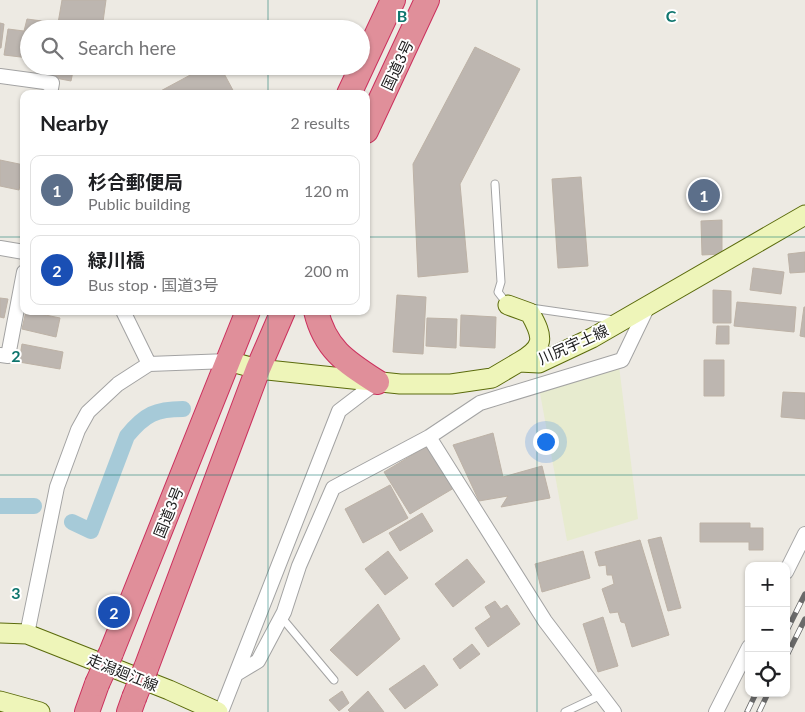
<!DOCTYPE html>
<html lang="en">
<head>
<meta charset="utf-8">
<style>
	body { margin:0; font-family:Lato,"Noto Sans JP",sans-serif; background:#f6f6f6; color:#202124 }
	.controls { position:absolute; right:15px; bottom:15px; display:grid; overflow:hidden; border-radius:10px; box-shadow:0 1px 4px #0004 }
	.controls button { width:45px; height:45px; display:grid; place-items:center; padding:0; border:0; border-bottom:1px solid #e0e0e0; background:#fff; color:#202124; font:25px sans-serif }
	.you { position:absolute; left:545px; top:441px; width:18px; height:18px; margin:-12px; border:4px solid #fff; border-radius:50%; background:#1a73e8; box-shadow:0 0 0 8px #1a73e833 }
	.badge { display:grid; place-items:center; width:32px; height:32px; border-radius:50%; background:#1a73e8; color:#fff; font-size:16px; font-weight:700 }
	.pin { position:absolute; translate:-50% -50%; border:2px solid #fff; box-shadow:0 1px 5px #0006 }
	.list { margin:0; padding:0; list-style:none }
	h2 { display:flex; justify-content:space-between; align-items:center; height:65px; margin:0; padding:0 20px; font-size:21px }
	h2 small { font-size:16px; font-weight:400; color:#757577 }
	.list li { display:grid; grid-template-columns:32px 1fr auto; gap:15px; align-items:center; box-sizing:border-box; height:70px; margin:0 10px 10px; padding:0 10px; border:1px solid #e0e0e0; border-radius:10px }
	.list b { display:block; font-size:19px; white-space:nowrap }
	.list p { margin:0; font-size:16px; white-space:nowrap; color:#757577 }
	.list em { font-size:16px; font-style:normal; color:#757577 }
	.icon { flex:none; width:28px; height:28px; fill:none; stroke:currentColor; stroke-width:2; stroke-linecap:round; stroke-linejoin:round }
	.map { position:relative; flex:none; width:805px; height:712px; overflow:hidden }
	.search { position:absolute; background:#fff; box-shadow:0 1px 4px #0004; left:20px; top:20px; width:350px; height:55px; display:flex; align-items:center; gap:12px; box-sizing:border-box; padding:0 18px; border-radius:28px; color:#757577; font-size:19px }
	.panel { position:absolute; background:#fff; box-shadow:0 1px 4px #0004; left:20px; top:90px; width:350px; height:225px; border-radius:10px }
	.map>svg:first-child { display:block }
	.farmland { fill:#e7ebcf }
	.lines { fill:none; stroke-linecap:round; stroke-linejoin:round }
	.canal { stroke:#a6cad8; stroke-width:16 }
	.building { fill:#bdb6b0; stroke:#bdb2a6 }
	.lane-casing { stroke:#a3a3a3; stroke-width:9 }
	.street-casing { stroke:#a3a3a3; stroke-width:16 }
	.secondary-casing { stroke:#5b6b0c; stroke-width:21 }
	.highway-casing { stroke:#cb305d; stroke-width:26 }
	.lane { stroke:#fff; stroke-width:7 }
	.street { stroke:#fff; stroke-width:14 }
	.secondary { stroke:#eef5b9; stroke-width:19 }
	.highway { stroke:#e08f9a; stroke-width:24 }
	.rail-casing { stroke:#6a6a6a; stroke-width:5.5 }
	.rail { stroke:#fff; stroke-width:4; stroke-dasharray:11; stroke-linecap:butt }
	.highway-bridge-casing { stroke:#cb305d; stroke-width:26; stroke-linecap:butt }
	.highway-bridge { stroke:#e08f9a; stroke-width:24 }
	.grid { fill:none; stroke:#0f766e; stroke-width:1; stroke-opacity:0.55 }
	.labels { text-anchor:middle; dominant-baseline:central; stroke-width:4; stroke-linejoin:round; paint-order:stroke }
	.street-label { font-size:15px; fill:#1c1c1c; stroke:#fff }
	.grid-label { font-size:16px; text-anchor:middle; font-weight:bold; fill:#0f766e; stroke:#fff; stroke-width:4; stroke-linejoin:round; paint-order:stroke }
</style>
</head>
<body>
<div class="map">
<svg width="805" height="712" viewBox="0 0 805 712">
	<rect width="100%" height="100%" fill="#edeae3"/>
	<path class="farmland" d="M619 366 638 519 567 541 540 393Z"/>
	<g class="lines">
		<path class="canal" d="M0 506H34
			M72 522 91 531 127 436C145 414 156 409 183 409"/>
	</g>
	<path class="building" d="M62 0H106L102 29H57Z
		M27 19 50 22 49 29H29V58L4 55 8 29 24 31Z
		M0 23 4 24 1 48H0Z
		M475 47 520 69 460 184 468 272 418 277 413 164Z
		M51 66H74L71 81 50 77Z
		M207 66H220L235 94H155Z
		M0 160 24 165 19 190 0 186Z
		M581 177 588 266 558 268 552 179Z
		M722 220V254L702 255 701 221Z
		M805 252V272L790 273 788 254Z
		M753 268 784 272 781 294 750 290Z
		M713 290 731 291V323H713Z
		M397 295 426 297 423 354 393 352Z
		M0 298 8 299 4 318 0 317Z
		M737 302 796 307 794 332 734 326Z
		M804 307H805V337L800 336Z
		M26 311 60 318 56 337 22 329Z
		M461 315 496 317 495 348 460 346Z
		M427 318 457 319 456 348 426 346Z
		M717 326H729V344H716Z
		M22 344 63 352 60 369 19 362Z
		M704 360H724V396H704Z
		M783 392 805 393V419L781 417Z
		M493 433 503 477 542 466 550 498 501 507 508 496 479 501 453 445Z
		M429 445 454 488 410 514 384 472Z
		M390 485 408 518 363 543 345 509Z
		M422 513 433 531 400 551 389 533Z
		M700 523H750V528H763V550H749V542H700Z
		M661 537 681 608 668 611 648 540Z
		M640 540 669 635 632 647 625 623 621 622 618 612 610 613 602 589 614 584 612 575H607L606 565 599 566 595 552Z
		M388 551 408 578 385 595 365 569Z
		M583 551 590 578 542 592 535 564Z
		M467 559 485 582 453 607 435 584Z
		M495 601 501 609 507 605 520 624 488 647 475 628 491 617 485 607Z
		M378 604 400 639 357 676 330 650Z
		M603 617 618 666 598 672 583 624Z
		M472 644 480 654 460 669 453 659Z
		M424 665 438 685 405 709 389 689Z
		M342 691 349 703 339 711 329 700Z
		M368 691 384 712H350L348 710Z"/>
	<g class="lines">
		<g class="lane-casing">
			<path id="lane" d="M495 184 501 282 498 292 508 305
				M531 308 614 320
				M282 618 334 680
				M565 712 601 695"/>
		</g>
		<g class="street-casing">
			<path id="street" d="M0 76 52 83 50 94
				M0 248 24 252
				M123 311 149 364
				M0 355 8 356 24 272
				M429 437 545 621 614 712
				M786 572 805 534
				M27 634 57 487 78 430 88 412 118 384 149 364 228 361
				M238 673 258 661 284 612 299 566 333 488 429 437 480 403 622 360 648 306
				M221 712 339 411 377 382
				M716 712 749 647"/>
		</g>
		<g class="secondary-casing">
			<path id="secondary" d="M508 305 530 313C544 338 545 347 519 362
				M228 361 258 369 400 384H451L492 378 519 362 539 363 592 338 805 215
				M0 633 27 634 169 690 218 712
				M0 701 40 712"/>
		</g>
		<g class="highway-casing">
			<path id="highway" d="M349 94 393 0
				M366 131 427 0
				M316 311C325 349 346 362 377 382
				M111 653 248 311
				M146 668 258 369 283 311
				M87 712 97 684
				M129 712 134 698"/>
		</g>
		<use href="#lane" class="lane"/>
		<use href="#street" class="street"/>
		<use href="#secondary" class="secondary"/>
		<use href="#highway" class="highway"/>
		<g class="rail-casing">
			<path id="rail" d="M786 632 805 594
				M786 657 805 619
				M747 712 756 693
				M759 712 768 693"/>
		</g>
		<use href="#rail" class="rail"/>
		<g class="highway-bridge-casing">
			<path id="highway-bridge" d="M97 684 111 653
				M134 698 146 668"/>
		</g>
		<use href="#highway-bridge" class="highway-bridge"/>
	</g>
	<path class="grid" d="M268 0V29M537 0V712M268 66V94M0 237H24M366 237H805M268 311V712M0 475H805"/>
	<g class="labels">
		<g class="street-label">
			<text transform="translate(397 65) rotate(-65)">国道3号</text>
			<text transform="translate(573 344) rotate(-24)">川尻宇土線</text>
			<text transform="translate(168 512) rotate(-68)">国道3号</text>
			<text transform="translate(123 672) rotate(22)">走潟廻江線</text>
		</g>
	</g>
	<g class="grid-label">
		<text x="402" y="22">B</text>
		<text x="671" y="22">C</text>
		<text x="16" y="362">2</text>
		<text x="16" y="599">3</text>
	</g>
</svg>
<div class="controls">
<button>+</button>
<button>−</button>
<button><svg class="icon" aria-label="locate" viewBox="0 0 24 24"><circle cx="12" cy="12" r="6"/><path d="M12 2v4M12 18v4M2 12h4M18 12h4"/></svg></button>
</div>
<div class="you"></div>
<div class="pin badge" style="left:704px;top:195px;background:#5c6f8a">1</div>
<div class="pin badge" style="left:114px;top:612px;background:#1a4fb4">2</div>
<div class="search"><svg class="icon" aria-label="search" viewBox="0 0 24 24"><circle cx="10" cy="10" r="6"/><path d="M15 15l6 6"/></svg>Search here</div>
<section class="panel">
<h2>Nearby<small>2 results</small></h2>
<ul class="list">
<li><span class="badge" style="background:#5c6f8a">1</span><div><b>杉合郵便局</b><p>Public building</p></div><em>120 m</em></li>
<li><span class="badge" style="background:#1a4fb4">2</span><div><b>緑川橋</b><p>Bus stop · 国道3号</p></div><em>200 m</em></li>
</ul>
</section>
</div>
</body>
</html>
